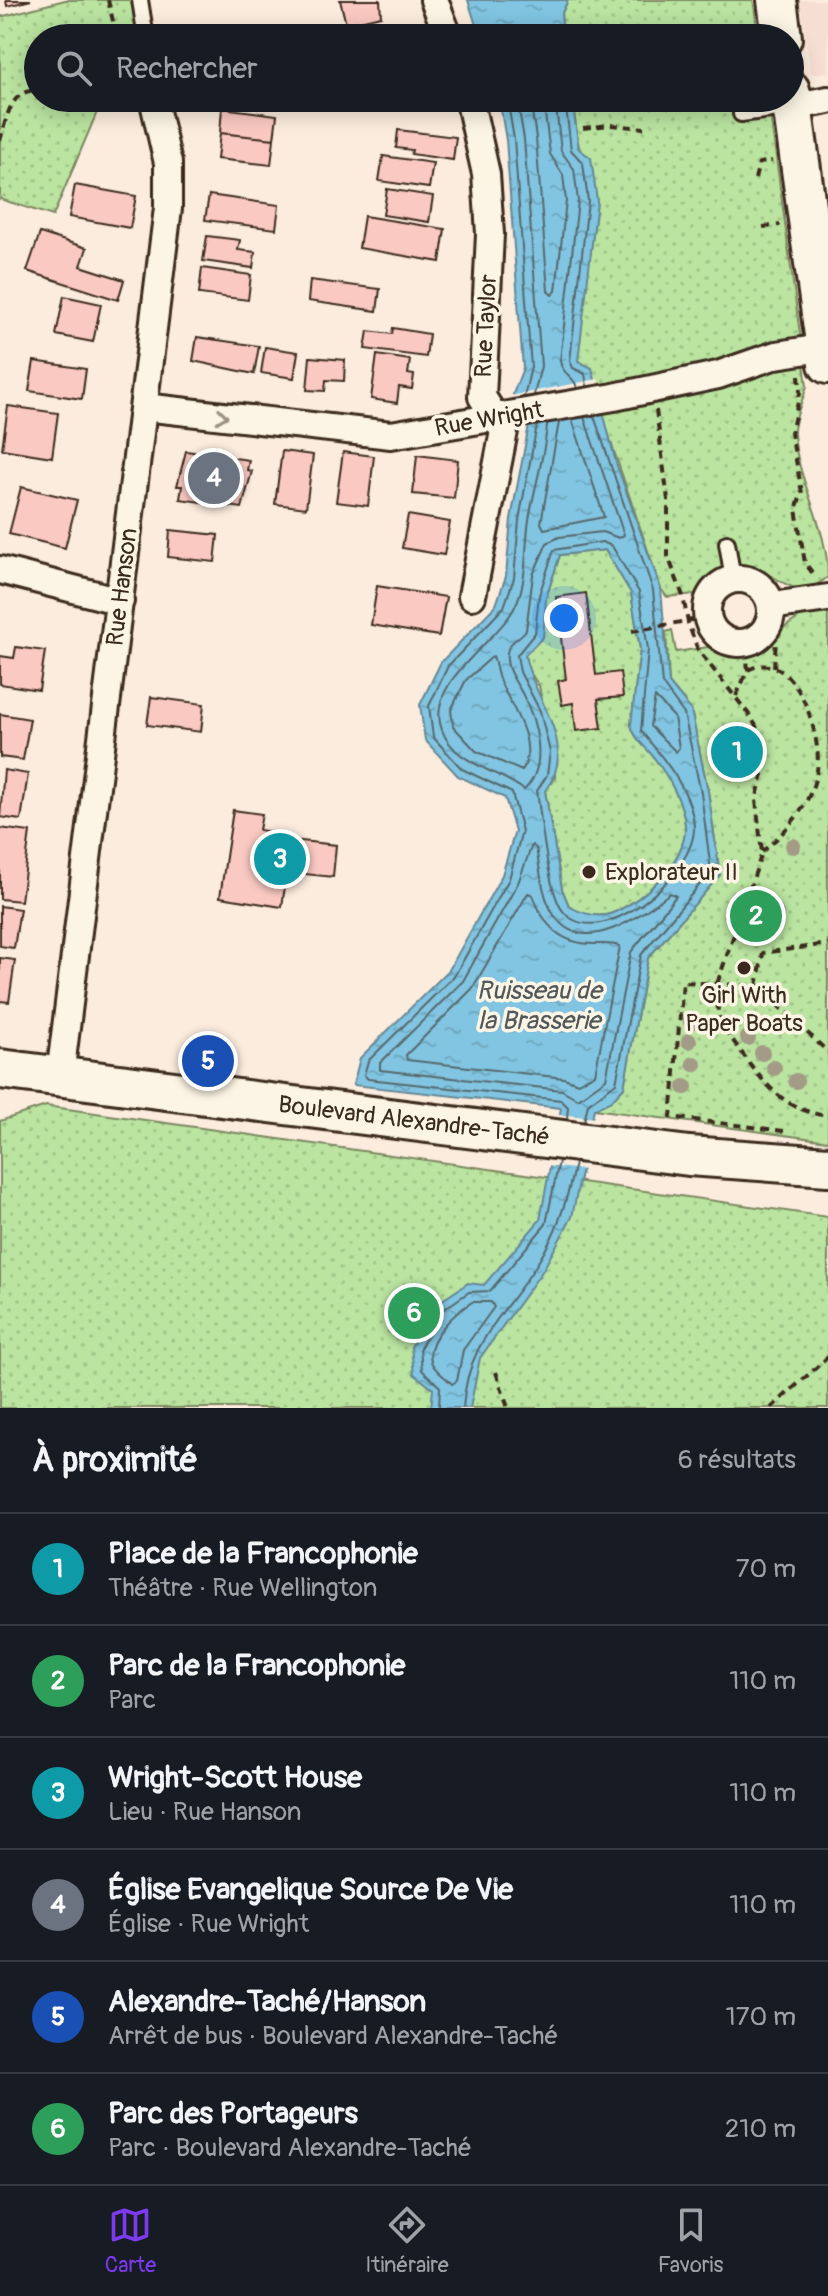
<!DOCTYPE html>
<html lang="fr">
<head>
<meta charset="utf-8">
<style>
	body { margin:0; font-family:Pangolin,sans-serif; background:#242831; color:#f1f3f6 }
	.you { position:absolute; left:564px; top:618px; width:28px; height:28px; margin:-20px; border:6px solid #fff; border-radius:50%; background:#1a73e8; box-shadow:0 0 0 12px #1a73e833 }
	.badge { display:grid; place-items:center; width:52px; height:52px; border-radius:50%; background:#7c3aed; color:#fff; font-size:26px; font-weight:700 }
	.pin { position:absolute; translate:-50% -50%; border:4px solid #fff; box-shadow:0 2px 8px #0006 }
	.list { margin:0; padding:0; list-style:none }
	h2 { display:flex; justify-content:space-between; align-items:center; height:104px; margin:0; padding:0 32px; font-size:34px }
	h2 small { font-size:26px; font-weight:400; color:#9ea1a6 }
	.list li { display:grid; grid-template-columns:52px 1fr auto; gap:24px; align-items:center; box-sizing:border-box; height:112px; padding:0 32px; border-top:2px solid #363941 }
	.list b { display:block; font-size:30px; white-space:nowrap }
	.list p { margin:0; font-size:26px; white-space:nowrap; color:#9ea1a6 }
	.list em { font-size:26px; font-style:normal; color:#9ea1a6 }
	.icon { flex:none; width:44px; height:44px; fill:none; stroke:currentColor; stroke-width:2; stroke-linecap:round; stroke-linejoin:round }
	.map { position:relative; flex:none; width:828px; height:1408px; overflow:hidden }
	.search { position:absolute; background:#171b24; box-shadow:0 4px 20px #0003; left:24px; right:24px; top:24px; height:88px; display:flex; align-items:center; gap:20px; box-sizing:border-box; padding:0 28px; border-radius:44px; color:#9ea1a6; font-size:30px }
	.sheet { height:776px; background:#171b24 }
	nav { display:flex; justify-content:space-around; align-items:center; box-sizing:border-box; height:112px; border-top:2px solid #363941; background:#171b24; font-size:22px; color:#9ea1a6 }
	nav a { display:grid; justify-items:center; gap:4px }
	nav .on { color:#7c3aed }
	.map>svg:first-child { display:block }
	.built { fill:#f7ded2 }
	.park { fill:url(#park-dots); stroke:#7a875f; stroke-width:2 }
	.water { fill:url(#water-ripples); stroke:#658794; stroke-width:2; fill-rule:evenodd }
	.pier { fill:#fcecde }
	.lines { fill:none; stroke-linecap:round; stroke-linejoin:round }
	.shore { stroke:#57686c; stroke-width:2 }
	.building { fill:#facac2; stroke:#3b2a1e; stroke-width:2 }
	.service-casing { stroke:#3b2a1e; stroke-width:20 }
	.minor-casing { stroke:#3b2a1e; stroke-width:32 }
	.secondary-casing { stroke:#3b2a1e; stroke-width:44 }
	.path { stroke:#3b2a1e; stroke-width:4; stroke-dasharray:8 6; stroke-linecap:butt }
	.service { stroke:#fcf5e5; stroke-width:14 }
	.minor { stroke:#fcf5e5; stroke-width:26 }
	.secondary { stroke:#fcf5e5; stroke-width:38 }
	.tree { fill:#a39b86 }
	.oneway { stroke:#9c9082 }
	.poi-dot { fill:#3b2a1e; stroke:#fcf5e5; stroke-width:3 }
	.labels { text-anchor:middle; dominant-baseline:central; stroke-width:7; stroke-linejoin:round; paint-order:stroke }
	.street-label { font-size:24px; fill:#3b2a1e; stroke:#fcf5e5 }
	.poi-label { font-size:24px; fill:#3b2a1e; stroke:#fcf5e5; text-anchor:start }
	.water-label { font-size:26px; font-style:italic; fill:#505859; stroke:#fcf5e5 }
</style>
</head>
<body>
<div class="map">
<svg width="828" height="1408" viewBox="0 0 828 1408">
	<defs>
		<pattern id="park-dots" width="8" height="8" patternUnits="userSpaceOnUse" patternTransform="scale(2)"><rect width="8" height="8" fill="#bae4a0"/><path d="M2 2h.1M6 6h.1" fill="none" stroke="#a1c489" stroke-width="1.8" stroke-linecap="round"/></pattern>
		<pattern id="water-ripples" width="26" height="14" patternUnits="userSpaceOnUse" patternTransform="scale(2)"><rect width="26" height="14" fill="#81c5e2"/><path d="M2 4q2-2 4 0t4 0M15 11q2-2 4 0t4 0" fill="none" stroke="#70a9c1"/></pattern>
	</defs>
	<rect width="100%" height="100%" fill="#fcecde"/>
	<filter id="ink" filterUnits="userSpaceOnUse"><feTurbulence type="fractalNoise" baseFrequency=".0125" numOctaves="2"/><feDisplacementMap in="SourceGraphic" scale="16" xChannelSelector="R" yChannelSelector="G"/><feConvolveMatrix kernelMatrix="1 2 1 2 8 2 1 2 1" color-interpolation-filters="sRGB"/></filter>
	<g filter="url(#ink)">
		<path class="built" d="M800 0H828V72L811 74Z"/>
		<path class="park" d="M65 0H140L146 38H38V98H132L100 105 53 216 0 199V17Z
			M568 0H753L759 38H564L561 15Z
			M572 98H768L807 386C803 400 793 420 794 434 798 484 828 527 828 577 793 605 784 575 756 571 742 570 724 575 710 577L695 594 667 597 661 589 601 413 595 383 577 362 597 201 579 149Z
			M605 550 631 593 640 649 631 725C635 740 646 746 655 759 668 776 684 804 685 825 688 860 641 903 610 914 597 918 580 914 569 906L562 889 545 791 555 778V764L539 686 527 668 525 655 543 637 546 598 560 555Z
			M821 612 828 613V1141L594 1109 611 1101 624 1087 648 958 720 875 708 791 691 710 669 683 666 632 672 630 676 652 708 647 735 655 752 650 801 616Z
			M46 1106 828 1217V1408H0V1121Z"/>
		<path class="water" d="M468 0H568L561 15 564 38H480Z
			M499 98H572L579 149 591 158 597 201 578 361 592 368 616 463 661 589 669 683 691 710 708 791 720 875 648 958 624 1087 611 1101 594 1109 572 1217 543 1270 480 1358 470 1408H431L433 1389 414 1374 411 1347 438 1303 468 1283 484 1285 540 1220 561 1108 353 1085 360 1058 449 970 502 875 515 831 505 798 458 776 425 740 420 705 441 662 496 605 506 576 511 519 529 425 513 394 523 368 506 140ZM605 550 631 593 640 649 631 725C635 741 646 746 655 759 668 776 684 804 685 825 688 860 641 903 610 914 597 918 580 913 569 906L562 889 545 791C581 745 532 698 525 655L543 637 546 598 560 555Z"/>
		<path class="pier" d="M598 379 605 409 524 424 510 396Z
			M556 1114 597 1118 586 1170 546 1166Z"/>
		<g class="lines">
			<path class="shore" d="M507 98 514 139 531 367 524 397
				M517 98 524 139 541 366 534 395
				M530 98 536 138 548 291 552 295 556 291 566 201 563 175 550 154 543 98
				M555 98 561 151 574 169 578 201 560 361C562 375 575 376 577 388
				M565 98 571 150 583 163 588 201 570 361 573 368 585 374 587 386
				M559 422 541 523 544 529 604 517 572 419
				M547 424C545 456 534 488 529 520 524 551 529 588 510 615 489 647 425 685 442 730 454 764 500 771 524 790 549 767 537 721 522 693 515 680 505 669 507 653 508 642 520 638 526 630L533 575 547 543 559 537 602 532 619 538 624 535 584 417
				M537 425 519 520 514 578 504 607 448 666 429 706 433 737 462 769 512 793 522 831 509 879 455 975 368 1061 364 1075 368 1079 561 1100 568 1107 567 1119
				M602 542 612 546 639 592 648 649 641 731C662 757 692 790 694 826 696 875 598 955 563 911 548 893 541 817 537 791L547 775 550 752 540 711 520 672 517 655 535 633 539 595 554 550Z
				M493 656C496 663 496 673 500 681 511 707 539 742 522 771L476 751 453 726 451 710 466 680Z
				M655 697 674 717 679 748 676 752 650 726Z
				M532 845 536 848C540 869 542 897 554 915 583 960 643 914 670 893L676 896 631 952 606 1079 578 1099 562 1090 380 1070V1063L463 981 518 883Z
				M528 893 533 895C543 925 560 944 594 944 603 944 612 943 620 946L595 1074 578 1083 564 1078 407 1060 406 1055 472 989Z
				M584 1122 588 1104 616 1083 641 955 711 871 701 793 684 714 662 684 653 590 594 416
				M472 1302H491L494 1307 463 1350 457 1381 452 1384C446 1377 433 1370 431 1361 425 1339 456 1312 472 1302Z
				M439 1408 440 1387 422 1370 420 1348 444 1309 469 1292 490 1291 546 1224 559 1161
				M463 1408C467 1343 502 1318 535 1267 557 1234 567 1201 575 1163"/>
		</g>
		<path class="building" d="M6 0H31L7 6Z
			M340 0H380L381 16 346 24Z
			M410 30 413 38H389Z
			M334 98H418V102Z
			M222 108 277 115 274 139 220 133Z
			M398 130 456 137 453 160 411 154 412 150 396 148Z
			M220 133 274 139 271 165 217 159Z
			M383 156 433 163 429 188 379 181Z
			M75 185 136 196 130 228 69 217Z
			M387 189 433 196 429 222 383 215Z
			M209 195 279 205 276 229 205 220Z
			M364 216 445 229 440 262 359 248Z
			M40 233 87 248 81 266 124 280 118 300 27 271Z
			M207 236 240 240 238 250 255 252 253 268 203 261Z
			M202 268 251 275 248 300 199 294Z
			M310 280 380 289 377 311 308 301Z
			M64 296 101 304 93 342 56 335Z
			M393 328 429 334 426 357 365 349 368 331 392 334Z
			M197 337 259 346 254 374 193 361Z
			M265 347 298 352 294 378 261 373Z
			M377 355 410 360 408 374 414 375 412 389 399 387 397 403 371 399Z
			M310 357 345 360 344 381 326 380 325 391 307 390Z
			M34 361 86 369 82 399 29 391Z
			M8 406 58 413 52 457 2 449Z
			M186 451 249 460 247 470 252 471 242 508 180 499 182 486H177Z
			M282 451 313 455 306 508 275 504Z
			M343 452 374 456 368 506 336 502Z
			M417 455 458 460 454 498 413 494Z
			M21 487 77 500 65 548 9 534Z
			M408 515 450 522 444 555 402 548Z
			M170 530 218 535 215 562 168 557Z
			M377 586 446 597 439 636 371 625Z
			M586 593 596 675 620 672 623 697 598 699 602 728 576 731 573 703 562 705 558 681 566 679 556 597Z
			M16 647 45 651 39 690 0 684V656L14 658Z
			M151 697 204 704 201 732 147 725Z
			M0 714 30 719 23 760 0 757Z
			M4 770 28 774 21 820 0 817Z
			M233 810 262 814 259 830 284 834 283 839 336 845 333 877 287 872 282 907 220 897Z
			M0 828 30 832 21 901 0 899Z
			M0 906 20 909 14 948 0 946Z
			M0 958 15 960 9 1002 0 1001Z"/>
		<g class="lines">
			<g class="service-casing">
				<path id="service" d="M140 0 146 38
					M741 114 792 107
					M727 543 733 579"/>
			</g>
			<g class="minor-casing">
				<path id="minor" d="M434 0 449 38
					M469 98 486 174 490 234 482 397 504 431 472 596
					M792 107 828 100
					M144 407 391 435 614 397 718 375 776 355 828 347
					M0 570 120 601
					M707 611a32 32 0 1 1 64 0a32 32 0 1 1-64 0Z
					M771 606 828 598
					M60 1076 168 208V163L153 98"/>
			</g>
			<g class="secondary-casing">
				<path id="secondary" d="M777 0 782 38
					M790 90 828 364
					M0 1069 689 1156 828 1166"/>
			</g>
			<path class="path" d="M108 0 117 38
				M58 98H64
				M583 128 610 125 644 128
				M0 141C7 118 9 90 38 90
				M755 179 759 163 772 161
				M763 227 780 225
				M799 375 800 393 791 433 802 493 796 509 805 563 814 575
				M656 410 668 500V556L683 596 688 623 698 650 751 717 766 745 767 758 756 800 762 853 717 984 718 1015 724 1029C756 1069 773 1109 828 1116
				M632 631 708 617
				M774 667 776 641
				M748 670C795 644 823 737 817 770 811 806 788 829 762 852
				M736 696 748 670 747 660
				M757 986 763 953 828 944
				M784 1131 671 1117 683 982 757 986 828 1052
				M496 1372 508 1408
				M771 1408 828 1357"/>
			<use href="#service" class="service"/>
			<use href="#minor" class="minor"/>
			<use href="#secondary" class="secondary"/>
		</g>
		<g class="tree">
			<circle cx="793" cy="846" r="8"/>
			<circle cx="776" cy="914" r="8"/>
			<circle cx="691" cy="1022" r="8"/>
			<circle cx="748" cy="1038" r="8"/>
			<circle cx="689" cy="1041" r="8"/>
			<circle cx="762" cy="1053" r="8"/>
			<circle cx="694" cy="1064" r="8"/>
			<circle cx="774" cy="1068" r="8"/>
			<circle cx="796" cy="1081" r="8"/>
			<circle cx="685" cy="1087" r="8"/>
		</g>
		<defs><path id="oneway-chevron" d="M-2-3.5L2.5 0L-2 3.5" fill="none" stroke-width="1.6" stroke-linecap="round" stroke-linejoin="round" transform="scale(2)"/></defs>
		<use class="oneway" href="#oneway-chevron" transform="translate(222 416) rotate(7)"/>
	</g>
	<g class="poi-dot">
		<circle cx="589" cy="872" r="8"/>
		<circle cx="744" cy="968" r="8"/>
	</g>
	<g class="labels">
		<g class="street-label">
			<text transform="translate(486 326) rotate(-87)">Rue Taylor</text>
			<text transform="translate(489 419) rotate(-10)">Rue Wright</text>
			<text transform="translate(122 587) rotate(-83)">Rue Hanson</text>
			<text transform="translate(414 1121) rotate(7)">Boulevard Alexandre-Taché</text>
		</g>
		<g class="poi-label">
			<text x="605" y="872">Explorateur II</text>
			<text x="744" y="995" text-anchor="middle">Girl With<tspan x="744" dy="28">Paper Boats</tspan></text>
		</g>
		<g class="water-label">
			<text x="539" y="991">Ruisseau de<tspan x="539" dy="30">la Brasserie</tspan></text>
		</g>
	</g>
</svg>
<div class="you"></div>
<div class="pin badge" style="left:737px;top:752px;background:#0f9aa8">1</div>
<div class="pin badge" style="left:756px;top:916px;background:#2e9e5b">2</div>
<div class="pin badge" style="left:280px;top:859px;background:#0f9aa8">3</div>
<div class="pin badge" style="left:214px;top:478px;background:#6b7280">4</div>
<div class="pin badge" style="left:208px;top:1061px;background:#1a4fb4">5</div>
<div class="pin badge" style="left:414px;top:1313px;background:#2e9e5b">6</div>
<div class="search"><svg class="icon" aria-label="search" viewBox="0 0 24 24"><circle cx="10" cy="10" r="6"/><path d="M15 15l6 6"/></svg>Rechercher</div>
</div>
<section class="sheet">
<h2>À proximité<small>6 résultats</small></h2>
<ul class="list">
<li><span class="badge" style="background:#0f9aa8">1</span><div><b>Place de la Francophonie</b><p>Théâtre · Rue Wellington</p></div><em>70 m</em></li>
<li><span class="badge" style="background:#2e9e5b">2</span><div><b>Parc de la Francophonie</b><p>Parc</p></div><em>110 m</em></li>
<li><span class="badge" style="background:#0f9aa8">3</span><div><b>Wright-Scott House</b><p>Lieu · Rue Hanson</p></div><em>110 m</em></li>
<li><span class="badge" style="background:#6b7280">4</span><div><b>Église Evangelique Source De Vie</b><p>Église · Rue Wright</p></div><em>110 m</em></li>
<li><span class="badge" style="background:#1a4fb4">5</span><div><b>Alexandre-Taché/Hanson</b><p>Arrêt de bus · Boulevard Alexandre-Taché</p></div><em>170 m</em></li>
<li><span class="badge" style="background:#2e9e5b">6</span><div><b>Parc des Portageurs</b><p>Parc · Boulevard Alexandre-Taché</p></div><em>210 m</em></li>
</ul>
</section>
<nav>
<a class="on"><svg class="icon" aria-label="map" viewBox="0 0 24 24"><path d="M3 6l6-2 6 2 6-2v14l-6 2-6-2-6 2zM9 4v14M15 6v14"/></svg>Carte</a>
<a><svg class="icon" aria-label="directions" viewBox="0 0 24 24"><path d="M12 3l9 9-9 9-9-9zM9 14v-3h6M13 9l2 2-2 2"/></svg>Itinéraire</a>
<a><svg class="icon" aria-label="saved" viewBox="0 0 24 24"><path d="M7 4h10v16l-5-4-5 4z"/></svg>Favoris</a>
</nav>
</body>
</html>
